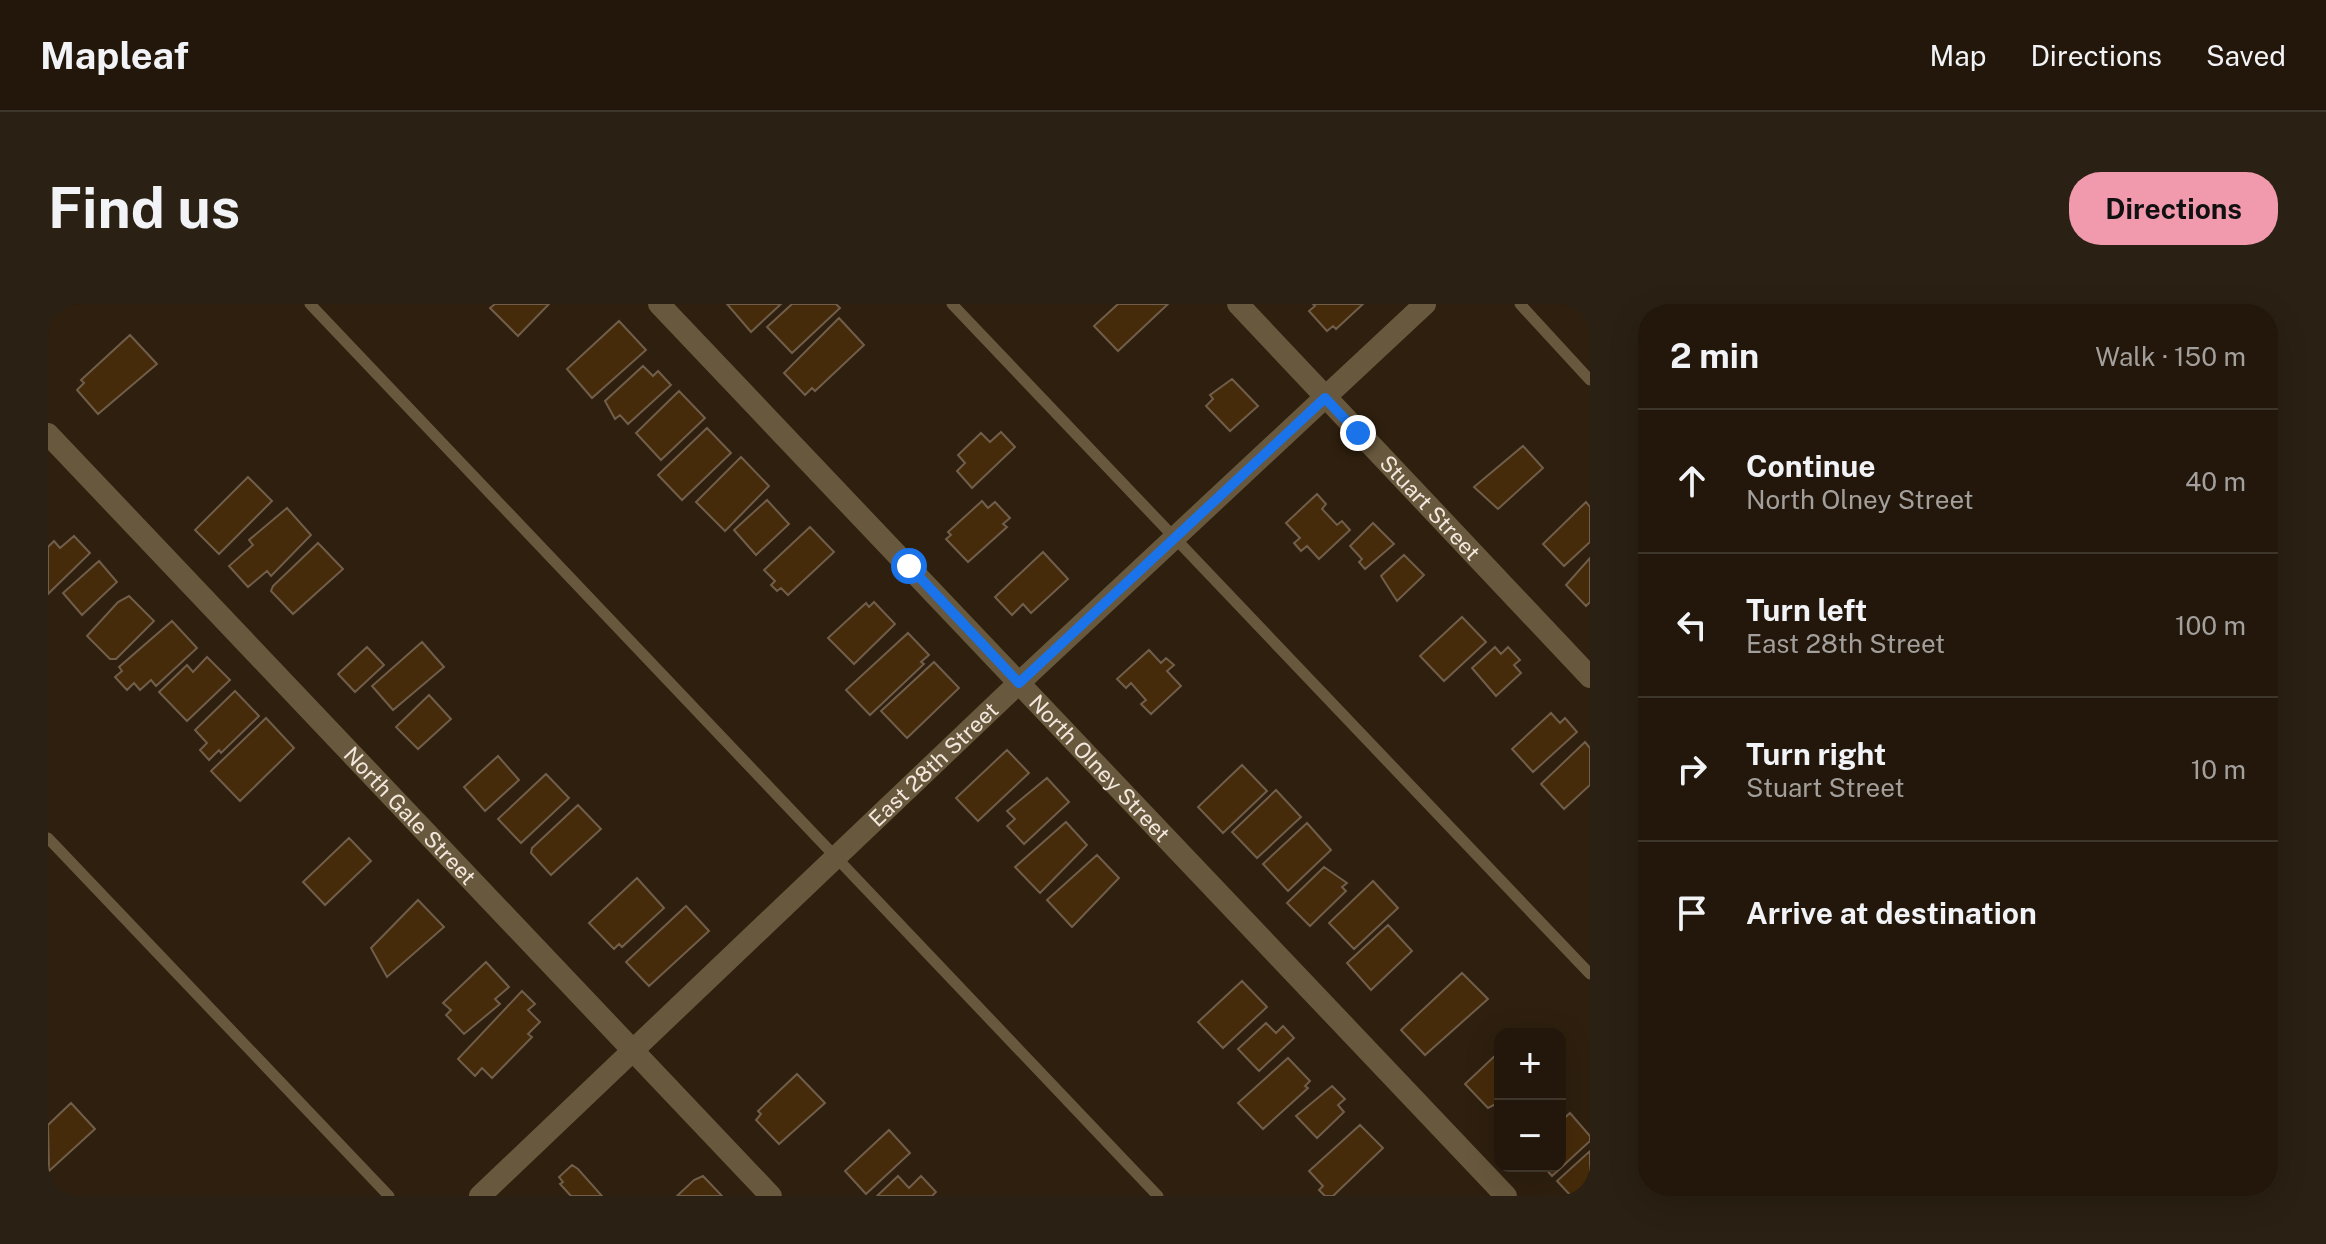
<!DOCTYPE html>
<html lang="en">
<head>
<meta charset="utf-8">
<style>
	body { margin:0; font-family:"Public Sans",sans-serif; background:#2a2013; color:#f1f3f6 }
	.controls { position:absolute; right:24px; bottom:24px; display:grid; overflow:hidden; border-radius:16px; box-shadow:0 8px 32px #0002 }
	.controls button { width:72px; height:72px; display:grid; place-items:center; padding:0; border:0; border-bottom:2px solid #3f362b; background:#22170a; color:#f1f3f6; font:40px sans-serif }
	.stop { position:absolute; width:24px; height:24px; margin:-18px; border:6px solid #1a73e8; border-radius:50%; background:#fff }
	.stop.end { background:#1a73e8; border-color:#fff; box-shadow:0 2px 8px #0008 }
	.list { margin:0; padding:0; list-style:none }
	h2 { display:flex; justify-content:space-between; align-items:center; height:104px; margin:0; padding:0 32px; font-size:34px }
	h2 small { font-size:26px; font-weight:400; color:#a29f9c }
	.list li { display:grid; grid-template-columns:52px 1fr auto; gap:24px; align-items:center; box-sizing:border-box; height:144px; padding:0 32px; border-top:2px solid #3f362b }
	.list b { display:block; font-size:30px; white-space:nowrap }
	.list p { margin:0; font-size:26px; white-space:nowrap; color:#a29f9c }
	.list em { font-size:26px; font-style:normal; color:#a29f9c }
	.icon { flex:none; width:44px; height:44px; fill:none; stroke:currentColor; stroke-width:2; stroke-linecap:round; stroke-linejoin:round }
	.map { position:relative; flex:none; width:1542px; height:892px; overflow:hidden; border-radius:32px }
	header { display:flex; align-items:center; gap:48px; box-sizing:border-box; height:112px; padding:0 40px; background:#22170a; border-bottom:2px solid #3f362b }
	header strong { font-size:38px }
	nav { display:flex; gap:44px; margin-inline-start:auto; font-size:28px }
	.intro { display:flex; align-items:center; justify-content:space-between; box-sizing:border-box; height:192px; padding:0 48px }
	h1 { margin:0; font-size:56px }
	.button { padding:20px 36px; border-radius:32px; background:#f29aad; color:#111; font-size:28px; font-weight:700 }
	main { display:flex; gap:48px; padding:0 48px }
	aside { flex:1; background:#22170a; border-radius:32px; box-shadow:0 8px 32px #0002 }
	.map>svg:first-child { display:block }
	.building { fill:#462b0a; stroke:#705e4b; stroke-width:2 }
	.lines { fill:none; stroke-linecap:round; stroke-linejoin:round }
	.service { stroke:#68583d; stroke-width:11 }
	.minor { stroke:#68583d; stroke-width:22 }
	.route { stroke:#1a73e8; stroke-width:10 }
	.labels { text-anchor:middle; dominant-baseline:central; stroke-width:8; stroke-linejoin:round; paint-order:stroke }
	.street-label { font-size:22px; fill:#f2e7dc; stroke:#2e1f0e }
</style>
</head>
<body>
<header>
<strong>Mapleaf</strong>
<nav><a>Map</a><a>Directions</a><a>Saved</a></nav>
</header>
<div class="intro"><h1>Find us</h1><a class="button">Directions</a></div>
<main>
<div class="map">
<svg width="1542" height="892" viewBox="0 0 1542 892">
	<rect width="100%" height="100%" fill="#2e1f0e"/>
	<path class="building" d="M447 0H501L470 32 442 4Z
		M679 0H733L703 28Z
		M744 0H788L792 4 744 49 719 23Z
		M1070 0H1120L1070 47 1046 22Z
		M1265 0H1315L1288 25 1285 22 1279 27 1261 7 1267 2Z
		M791 14 816 41 767 87 764 84 757 91 736 69Z
		M571 17 598 46 544 94 519 65Z
		M82 31 109 60 50 110 29 86 36 79 33 76Z
		M595 62 605 72 610 67 623 81 580 120 572 111 567 115 557 97Z
		M1184 75 1210 102 1182 127 1158 102 1165 95 1162 91Z
		M631 87 657 114 613 156 588 129Z
		M659 124 683 149 634 196 610 171Z
		M953 128 967 143 924 184 909 167 917 159 910 151 933 129 942 138Z
		M1475 142 1495 164 1450 205 1426 183Z
		M693 153 721 182 677 227 648 198Z
		M200 173 224 197 171 250 147 226Z
		M1269 190 1278 200 1274 205 1289 221 1294 217 1302 226 1271 255 1259 242 1253 247 1246 239 1252 234 1238 219Z
		M719 196 741 220 708 251 686 226Z
		M934 197 940 204 947 198 962 214 955 220 959 223 920 258 898 235 903 231 900 228Z
		M1538 198 1542 203V238L1516 262 1495 240Z
		M239 204 263 231 223 272 219 267 200 283 181 262 205 241 201 236Z
		M1325 219 1346 240 1317 265 1311 258 1314 255 1302 242Z
		M762 223 786 248 740 291 733 284 729 287 723 281 727 277 716 266Z
		M26 232 42 249 0 290V243L6 237 12 244Z
		M270 239 295 265 245 310 223 287 225 282Z
		M995 248 1020 275 983 309 975 300 964 311 947 293Z
		M1356 251 1376 271 1349 297 1333 272Z
		M1542 254V298L1538 302 1518 281Z
		M51 257 69 278 34 311 15 289Z
		M81 292 106 317 68 355H62L39 332 70 298Z
		M826 298 847 320 806 360 780 334 818 299 821 303Z
		M1414 313 1438 338 1396 377 1372 352Z
		M124 317 149 344 108 382 103 376 92 386 86 379 79 386 67 373 74 367 71 363Z
		M860 329 881 351 873 358 876 360 822 411 798 386Z
		M374 338 396 363 345 406 324 382Z
		M319 343 336 361 307 388 290 370Z
		M1447 343 1453 350 1460 343 1472 356 1466 361 1473 369 1448 392 1424 364Z
		M1101 346 1113 359 1118 354 1126 361 1119 367 1133 382 1103 410 1093 400 1098 396 1083 379 1078 384 1069 375Z
		M159 353 182 376 139 417 111 388 139 361 145 368Z
		M886 358 911 384 859 434 833 407Z
		M187 387 211 412 173 449 171 446 161 456 152 446 159 439 147 426Z
		M381 391 403 415 370 445 348 423Z
		M1503 409 1512 419 1517 414 1529 428 1485 468 1464 445Z
		M218 414 246 444 192 497 163 467Z
		M1537 438 1542 444V481L1516 505 1493 480Z
		M959 446 981 469 930 517 908 494Z
		M450 452 471 476 437 507 416 483Z
		M1194 461 1219 487 1175 529 1150 503Z
		M498 470 521 494 473 539 450 515Z
		M999 474 1021 498 976 540 959 522 967 515 959 507Z
		M1228 486 1253 513 1209 554 1184 528Z
		M530 501 553 525 503 571 483 549 484 544Z
		M1018 518 1039 541 992 589 967 563Z
		M1259 519 1283 546 1240 587 1215 560Z
		M301 534 323 557 277 601 255 578Z
		M1049 551 1071 574 1024 623 999 596Z
		M1276 563 1299 579 1294 583 1298 587 1262 622 1239 599Z
		M589 574 616 604 574 643 571 640 566 645 541 619Z
		M1325 577 1350 604 1306 645 1281 619Z
		M370 596 396 623 339 673 323 644Z
		M638 602 661 627 601 682 578 658Z
		M1340 621 1364 647 1323 686 1299 659Z
		M438 658 461 683 447 695 452 700 416 730 398 711 403 706 395 699Z
		M1414 669 1440 695 1377 751 1353 726Z
		M1194 677 1219 703 1175 744 1150 718Z
		M474 687 487 700 480 706 492 718 480 730 484 733 444 774 434 764 427 772 410 755Z
		M1218 719 1228 729 1235 722 1246 734 1211 767 1190 745Z
		M1452 747V798L1440 804 1417 780Z
		M1240 754 1262 777 1257 782 1260 784 1215 825 1190 799Z
		M749 770 777 799 731 840 708 816 713 810 710 807Z
		M1284 782 1297 795 1290 801 1296 808 1269 834 1248 812Z
		M23 799 47 825 1 867 0 821Z
		M1522 809 1542 832V837L1504 872 1495 862H1512V818Z
		M1312 821 1335 844 1285 892H1277L1271 886 1275 882 1261 867Z
		M841 826 862 849 818 890 797 867Z
		M1542 847V892H1523L1509 877Z
		M524 861 530 865 554 892H523L512 880 515 878 511 873Z
		M655 872 674 892H629L646 876Z
		M850 872 861 884 873 872 888 888 884 892H829Z"/>
	<g class="lines">
		<path class="service" d="M262 0 1110 892
			M904 0 1542 670
			M1472 0 1542 76
			M0 534 341 892"/>
		<g class="minor">
			<path id="s1" d="M611 0 1458 892"/>
			<path id="s2" d="M1190 0 1542 373"/>
			<path id="s3" d="M0 130 723 892"/>
			<path id="s4" d="M432 892 956 393 1377 0"/>
		</g>
	</g>
	<g class="lines">
		<path class="route" d="M861 262 971 379 1277 94 1310 129"/>
	</g>
	<g class="labels">
		<g class="street-label">
			<text stroke="none"><textPath href="#s2" startOffset="280">Stuart Street</textPath></text>
			<text stroke="none"><textPath href="#s4" startOffset="626">East 28th Street</textPath></text>
			<text stroke="none"><textPath href="#s1" startOffset="640">North Olney Street</textPath></text>
			<text stroke="none"><textPath href="#s3" startOffset="526">North Gale Street</textPath></text>
		</g>
	</g>
</svg>
<div class="controls">
<button>+</button>
<button>−</button>
</div>
<div class="stop" style="left:861px;top:262px"></div>
<div class="stop end" style="left:1310px;top:129px"></div>
</div>
<aside>
<h2>2 min<small>Walk · 150 m</small></h2>
<ul class="list">
<li><svg class="icon" aria-label="ahead" viewBox="0 0 24 24"><path d="M12 20V5M6 11l6-6 6 6"/></svg><div><b>Continue</b><p>North Olney Street</p></div><em>40 m</em></li>
<li><svg class="icon" aria-label="left" viewBox="0 0 24 24"><path d="M17 20v-9H6M10 6l-5 5 5 5"/></svg><div><b>Turn left</b><p>East 28th Street</p></div><em>100 m</em></li>
<li><svg class="icon" aria-label="right" viewBox="0 0 24 24"><path d="M7 20v-9h11M14 6l5 5-5 5"/></svg><div><b>Turn right</b><p>Stuart Street</p></div><em>10 m</em></li>
<li><svg class="icon" aria-label="arrive" viewBox="0 0 24 24"><path d="M6 21V4h12l-3 4 3 4H6"/></svg><div><b>Arrive at destination</b></div></li>
</ul>
</aside>
</main>
</body>
</html>
